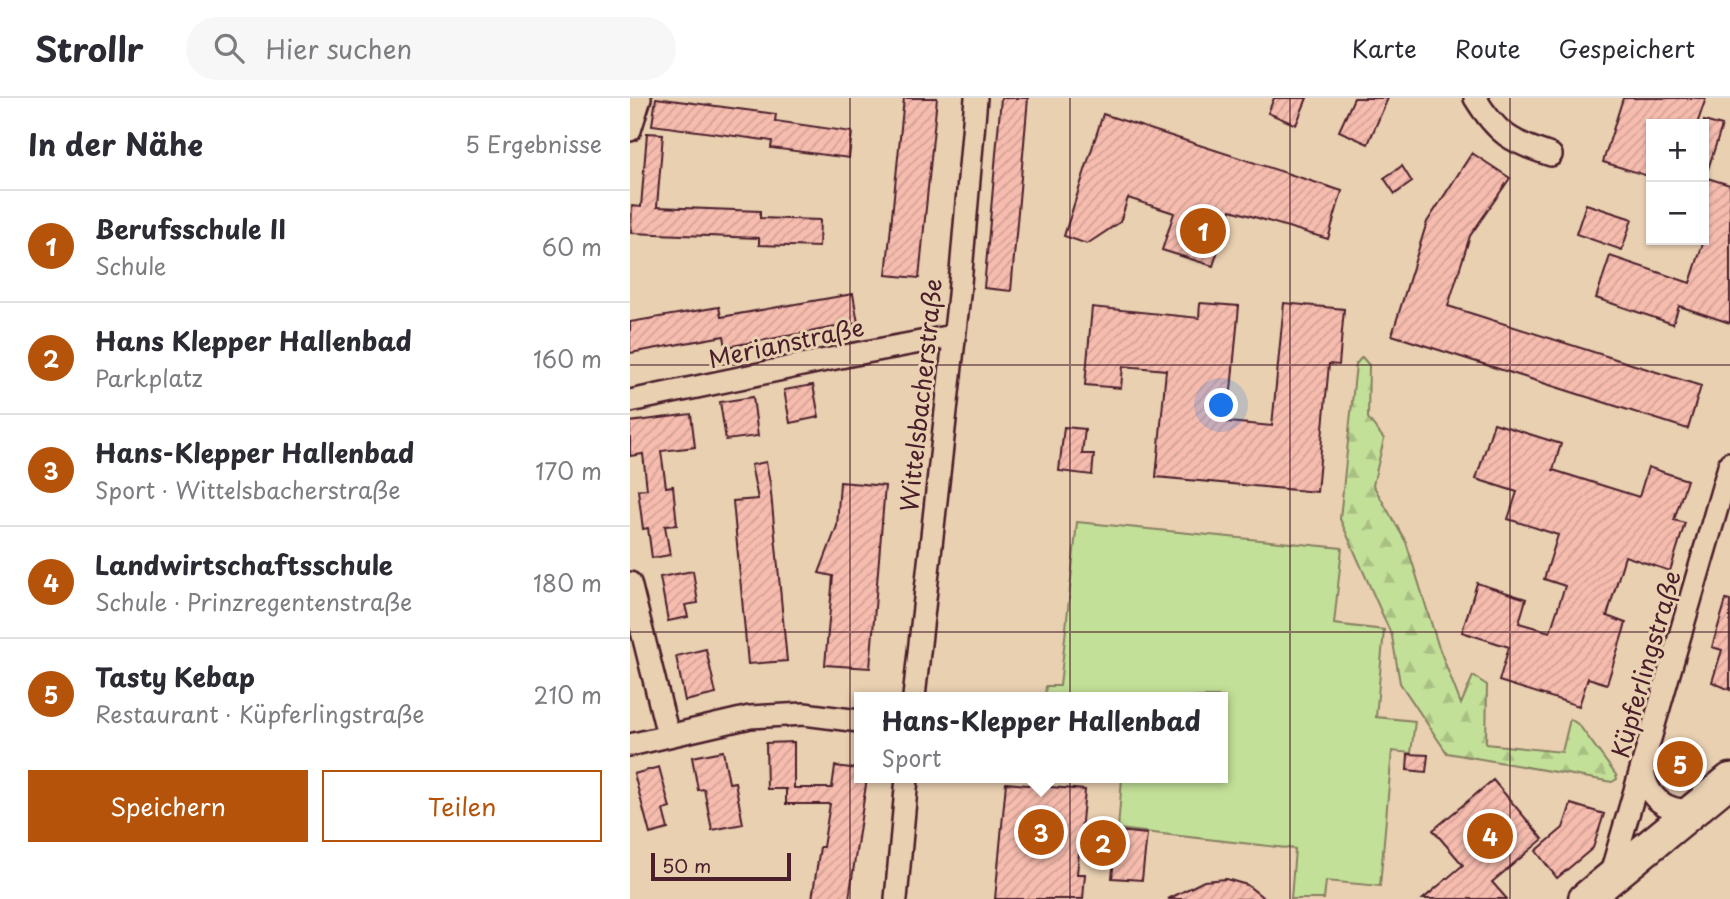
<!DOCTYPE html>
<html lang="de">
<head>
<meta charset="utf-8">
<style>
	body { margin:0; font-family:"Playpen Sans",sans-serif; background:#f7f7f7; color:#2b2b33 }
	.controls { position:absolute; right:21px; top:21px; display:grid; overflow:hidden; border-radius:0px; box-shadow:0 2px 5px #0004 }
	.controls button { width:63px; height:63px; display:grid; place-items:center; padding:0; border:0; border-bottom:2px solid #e1e1e2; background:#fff; color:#2b2b33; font:35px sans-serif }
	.scale { position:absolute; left:21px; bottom:18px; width:140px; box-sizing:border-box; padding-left:7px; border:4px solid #4a1f2b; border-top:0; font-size:19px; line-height:24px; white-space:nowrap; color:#4a1f2b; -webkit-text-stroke:5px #e9d0b1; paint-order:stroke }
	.you { position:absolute; left:592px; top:308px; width:24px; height:24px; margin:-18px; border:5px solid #fff; border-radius:50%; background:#1a73e8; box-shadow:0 0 0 10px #1a73e833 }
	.badge { display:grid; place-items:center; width:46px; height:46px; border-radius:50%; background:#b45309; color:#fff; font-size:23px; font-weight:700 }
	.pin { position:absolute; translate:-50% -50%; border:4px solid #fff; box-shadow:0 2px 7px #0006 }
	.popup { position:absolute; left:224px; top:594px; width:374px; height:91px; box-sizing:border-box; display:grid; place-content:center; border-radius:0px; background:#fff; filter:drop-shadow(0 2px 5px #0005); font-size:23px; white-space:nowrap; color:#7c7c81 }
	.popup b { font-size:26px; color:#2b2b33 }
	.popup::after { content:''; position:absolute; left:50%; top:100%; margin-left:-14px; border:14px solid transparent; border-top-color:#fff }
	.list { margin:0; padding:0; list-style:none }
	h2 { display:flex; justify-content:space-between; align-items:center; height:91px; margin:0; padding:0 28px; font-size:30px }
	h2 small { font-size:23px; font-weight:400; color:#7c7c81 }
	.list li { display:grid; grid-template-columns:46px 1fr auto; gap:21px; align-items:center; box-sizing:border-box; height:112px; padding:0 28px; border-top:2px solid #e1e1e2 }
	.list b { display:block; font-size:26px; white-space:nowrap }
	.list p { margin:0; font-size:23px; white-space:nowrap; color:#7c7c81 }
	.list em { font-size:23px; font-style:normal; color:#7c7c81 }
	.actions { display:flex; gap:14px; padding:21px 28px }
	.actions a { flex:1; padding:16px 0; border:2px solid #b45309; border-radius:0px; text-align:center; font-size:24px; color:#b45309 }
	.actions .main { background:#b45309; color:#fff }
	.icon { flex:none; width:38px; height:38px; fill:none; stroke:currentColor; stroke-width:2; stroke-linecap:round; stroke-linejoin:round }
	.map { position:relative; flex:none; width:1100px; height:801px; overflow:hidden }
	header { display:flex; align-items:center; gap:42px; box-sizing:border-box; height:98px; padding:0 35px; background:#fff; border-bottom:2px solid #e1e1e2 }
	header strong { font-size:33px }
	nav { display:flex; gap:38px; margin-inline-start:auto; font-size:24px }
	.search { width:490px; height:63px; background:#f7f7f7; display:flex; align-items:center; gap:18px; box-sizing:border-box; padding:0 24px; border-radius:38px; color:#7c7c81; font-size:26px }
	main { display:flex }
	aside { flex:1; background:#fff }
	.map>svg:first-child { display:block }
	.forest { fill:url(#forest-firs); stroke:#868062; stroke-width:2 }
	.garden { fill:#c3e098; stroke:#868062; stroke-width:2 }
	.building { fill:url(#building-hatch); stroke:#4a1f2b; stroke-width:2 }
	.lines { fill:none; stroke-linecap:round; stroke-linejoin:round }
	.minor-casing { stroke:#4a1f2b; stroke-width:26 }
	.secondary-casing { stroke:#4a1f2b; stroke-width:37 }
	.minor { stroke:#e9d0b1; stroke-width:21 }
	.secondary { stroke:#e9d0b1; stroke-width:32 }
	.grid { fill:none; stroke:#4a1f2b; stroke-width:2; stroke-opacity:0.55 }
	.labels { text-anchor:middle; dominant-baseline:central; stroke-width:6; stroke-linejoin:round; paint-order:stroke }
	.street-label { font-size:24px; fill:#4a1f2b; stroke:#e9d0b1 }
</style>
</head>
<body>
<header>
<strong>Strollr</strong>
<div class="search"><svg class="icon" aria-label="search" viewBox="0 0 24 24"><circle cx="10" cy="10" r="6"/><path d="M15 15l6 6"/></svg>Hier suchen</div>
<nav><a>Karte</a><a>Route</a><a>Gespeichert</a></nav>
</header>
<main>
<aside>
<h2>In der Nähe<small>5 Ergebnisse</small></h2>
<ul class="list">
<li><span class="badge">1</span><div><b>Berufsschule II</b><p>Schule</p></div><em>60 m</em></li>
<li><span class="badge">2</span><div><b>Hans Klepper Hallenbad</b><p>Parkplatz</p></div><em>160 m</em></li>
<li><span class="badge">3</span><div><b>Hans-Klepper Hallenbad</b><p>Sport · Wittelsbacherstraße</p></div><em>170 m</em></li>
<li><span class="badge">4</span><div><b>Landwirtschaftsschule</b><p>Schule · Prinzregentenstraße</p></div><em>180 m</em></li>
<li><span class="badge">5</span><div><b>Tasty Kebap</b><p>Restaurant · Küpferlingstraße</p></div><em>210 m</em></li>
</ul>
<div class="actions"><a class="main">Speichern</a><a>Teilen</a></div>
</aside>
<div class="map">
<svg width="1100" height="801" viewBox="0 0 1100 801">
	<defs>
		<pattern id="forest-firs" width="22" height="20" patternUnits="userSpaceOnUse" patternTransform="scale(1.75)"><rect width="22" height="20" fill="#c3e098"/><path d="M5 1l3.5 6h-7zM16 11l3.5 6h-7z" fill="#a9c083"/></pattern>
		<pattern id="building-hatch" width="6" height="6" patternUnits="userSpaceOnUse" patternTransform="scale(1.75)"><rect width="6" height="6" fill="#f6bcae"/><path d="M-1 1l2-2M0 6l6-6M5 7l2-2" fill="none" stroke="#d4a196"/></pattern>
	</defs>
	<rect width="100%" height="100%" fill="#e9d0b1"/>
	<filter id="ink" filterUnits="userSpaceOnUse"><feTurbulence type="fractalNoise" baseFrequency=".0143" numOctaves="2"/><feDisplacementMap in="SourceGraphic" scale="14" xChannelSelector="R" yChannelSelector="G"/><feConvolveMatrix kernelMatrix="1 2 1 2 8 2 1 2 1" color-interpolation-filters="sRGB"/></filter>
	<g filter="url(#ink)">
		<path class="forest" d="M732 259 739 267 738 320 754 341 743 387 776 444 808 547 831 606 843 578 857 587 856 646 932 654 940 621 949 627 986 677 987 681 982 684 817 655 770 585 762 538 710 421 726 266Z"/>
		<path class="garden" d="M447 424 712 450 704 526 754 532 746 619 785 623 781 655 762 653 750 788 696 783 694 801H661L665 751 488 731 492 680H593V599H415L416 588H430Z"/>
		<path class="building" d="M26 0 146 16 145 23 222 34 219 60 141 50 142 43 22 27Z
			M274 0H307L289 180 256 177Z
			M371 0H398L381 193 354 190Z
			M644 0H677L666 27 638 15Z
			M724 0H758L738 46 709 33Z
			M993 0H1076L1067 26H1021V79L973 64Z
			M473 16 712 93 698 141 601 112 583 168 532 152 544 115 498 100 490 124 457 146 434 138Z
			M1074 23 1092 28 1077 74H1074Z
			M17 35 33 36 27 109 130 113V120L190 122 189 149 129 147V140L1 135 2 108 11 109Z
			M842 55 880 80 840 138 818 208 1071 288 1058 331 762 237 797 124Z
			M772 68 782 84 765 96 754 80Z
			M1074 79 1100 87V225L1049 208 1043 226 966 200 980 158 1060 185 1074 142Z
			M956 106 1002 121 992 152 946 136Z
			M223 196 228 225 96 249 94 238 0 255V224L89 209 91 219Z
			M570 205 609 208 598 324 642 328 654 205 714 211 709 267 699 266 687 394 526 379 536 272 493 268 491 290 455 287 462 209 569 220Z
			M183 287 189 319 160 325 154 292Z
			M123 299 128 338 96 342 90 304Z
			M61 316 65 349 31 353 36 389 43 388 47 427 35 428 40 457 22 460 18 430 13 431 8 392 17 391 13 356 0 358V324Z
			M864 325 931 346 923 372 1009 399 1018 369 1057 382 1044 422 1055 425 1040 473 995 458 977 518 996 525 977 586 958 580 949 608 869 583 879 549 832 534 847 485 896 501 889 525 920 534 935 488 914 481 928 437 878 421 887 394 846 381Z
			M434 329 455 331 452 356H464L462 377 429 373Z
			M136 364 140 385 157 563 118 566 103 403 128 401 121 367Z
			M210 384 255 388 240 570 195 567 203 478 189 475 207 428Z
			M63 473 68 505 55 507 58 519 38 523 30 479Z
			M1096 502 1100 503V592L1082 584 1092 552 1082 549Z
			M76 551 86 596 55 603 46 558Z
			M164 644V690H202L205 668 229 671V680H237L219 801H182L190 749H193L200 706H156V691H137L136 645Z
			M93 653 99 685 105 684 113 726 82 732 74 691 68 692 62 659Z
			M778 656 798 657 796 674 777 672Z
			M29 669 40 710 33 712 38 731 20 736 4 676Z
			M863 682 913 741 862 784 877 801H793L833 767 803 732Z
			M376 685 455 692 447 776H455L453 801H365Z
			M941 706 974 716 963 750 927 780 906 753 933 730Z
			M487 733 517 736 512 782 482 780Z
			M596 781 617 787 635 801H538L574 783Z"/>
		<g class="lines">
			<g class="minor-casing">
				<path id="minor" d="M845 0C867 36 881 44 921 57
					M0 32 10 0
					M0 303 220 257 323 238
					M0 485 38 637
					M284 599 329 197 346 0
					M0 647 120 619 174 616 229 623
					M1013 669C1015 699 1034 713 1063 713
					M979 782 1100 365
					M266 801 277 680"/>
			</g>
			<g class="secondary-casing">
				<path id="secondary" d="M955 801 1100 682"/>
			</g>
			<use href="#minor" class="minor"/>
			<use href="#secondary" class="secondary"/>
		</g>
	</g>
	<path class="grid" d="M220 0V801M440 0V801M660 0V801M880 0V801M0 267H1100M0 534H1100"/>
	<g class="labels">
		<g class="street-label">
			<text transform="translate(156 244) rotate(-12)">Merianstraße</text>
			<text transform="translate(290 297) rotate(-84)">Wittelsbacherstraße</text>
			<text transform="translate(1015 566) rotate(-74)">Küpferlingstraße</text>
		</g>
	</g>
</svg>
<div class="controls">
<button>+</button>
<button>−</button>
</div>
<div class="scale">50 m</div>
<div class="you"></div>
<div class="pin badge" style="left:573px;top:133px">1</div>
<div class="pin badge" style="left:473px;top:745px">2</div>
<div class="pin badge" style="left:411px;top:734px">3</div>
<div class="popup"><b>Hans-Klepper Hallenbad</b>Sport</div>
<div class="pin badge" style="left:860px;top:738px">4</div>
<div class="pin badge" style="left:1050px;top:666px">5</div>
</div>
</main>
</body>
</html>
